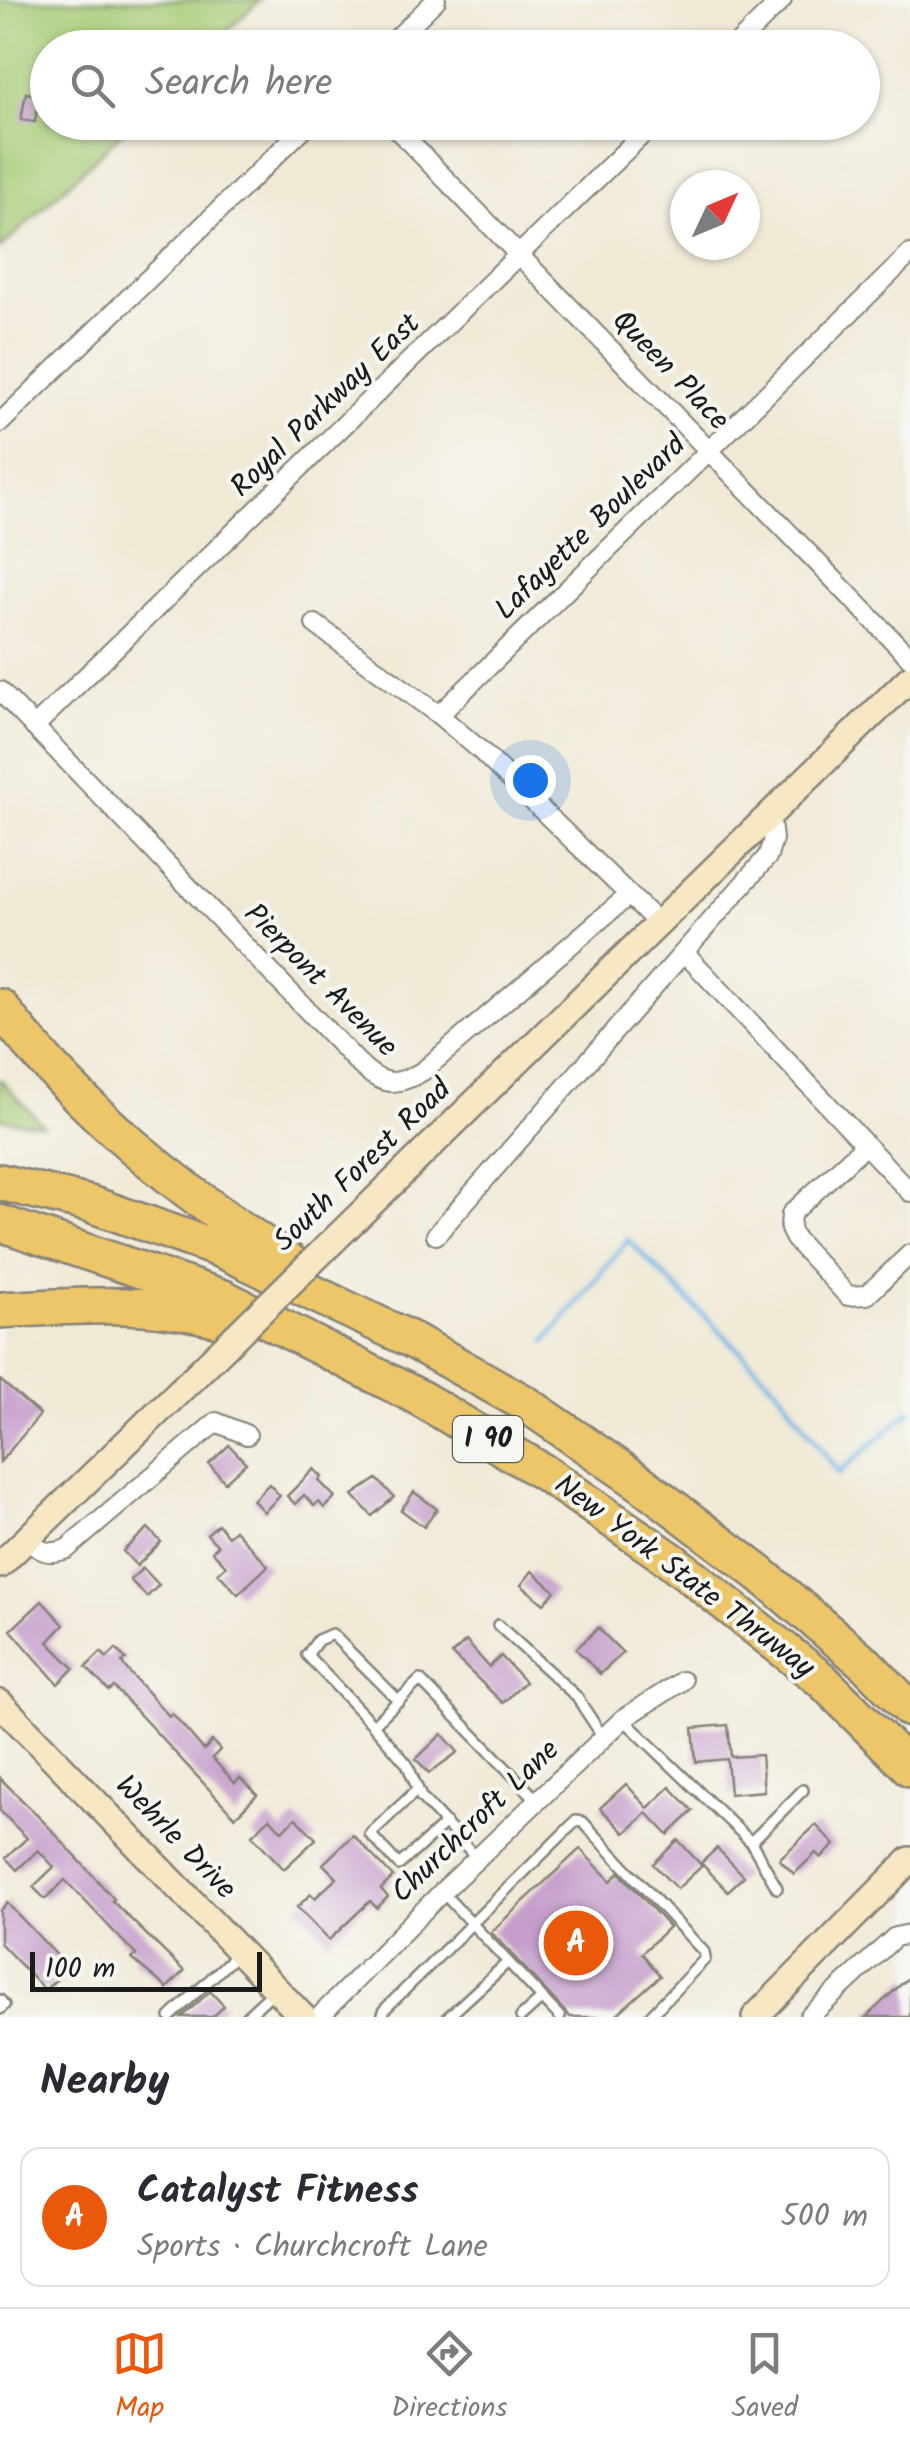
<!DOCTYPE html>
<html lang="en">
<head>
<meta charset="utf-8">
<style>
	body { margin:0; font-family:Kalam,sans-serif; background:#f2f2f3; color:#2b2b33 }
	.compass { position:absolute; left:670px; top:170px; width:90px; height:90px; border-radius:50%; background:#fff; box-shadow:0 2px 8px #0004; rotate:46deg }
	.scale { position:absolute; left:30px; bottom:25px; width:232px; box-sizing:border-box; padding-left:10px; border:5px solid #1c1c1c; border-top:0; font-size:28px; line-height:35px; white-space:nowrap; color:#1c1c1c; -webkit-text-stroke:8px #f6f6f2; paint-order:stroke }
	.you { position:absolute; left:530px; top:780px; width:35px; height:35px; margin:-25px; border:8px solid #fff; border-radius:50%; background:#1a73e8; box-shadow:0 0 0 15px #1a73e833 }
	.badge { display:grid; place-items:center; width:65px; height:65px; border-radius:50%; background:#ea580c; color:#fff; font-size:32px; font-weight:700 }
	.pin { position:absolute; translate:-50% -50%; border:5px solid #fff; box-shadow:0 2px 10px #0006 }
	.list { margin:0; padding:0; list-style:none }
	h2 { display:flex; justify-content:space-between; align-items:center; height:130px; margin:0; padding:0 40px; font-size:42px }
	h2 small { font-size:32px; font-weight:400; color:#7c7c81 }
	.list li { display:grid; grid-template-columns:65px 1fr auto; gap:30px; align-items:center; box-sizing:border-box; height:140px; margin:0 20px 20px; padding:0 20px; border:2px solid #e1e1e2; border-radius:20px }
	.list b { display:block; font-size:38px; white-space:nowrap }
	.list p { margin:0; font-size:32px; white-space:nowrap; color:#7c7c81 }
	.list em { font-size:32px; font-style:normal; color:#7c7c81 }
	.icon { flex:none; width:55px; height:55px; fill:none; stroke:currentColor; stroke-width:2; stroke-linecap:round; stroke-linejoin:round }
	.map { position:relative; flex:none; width:910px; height:2017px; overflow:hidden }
	.search { position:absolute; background:#fff; box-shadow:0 2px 8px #0004; left:30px; right:30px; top:30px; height:110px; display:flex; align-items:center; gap:25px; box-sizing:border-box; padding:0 35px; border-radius:55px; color:#7c7c81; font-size:38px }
	.sheet { height:290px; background:#fff }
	nav { display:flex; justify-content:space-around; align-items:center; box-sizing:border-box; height:140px; border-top:2px solid #e1e1e2; background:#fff; font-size:28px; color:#7c7c81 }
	nav a { display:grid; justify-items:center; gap:5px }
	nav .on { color:#ea580c }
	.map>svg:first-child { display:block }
	.green { fill:#a7cc77; stroke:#62744a; stroke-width:2.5 }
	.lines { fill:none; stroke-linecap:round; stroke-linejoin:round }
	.stream { stroke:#74b7e9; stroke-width:5 }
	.building { fill:#c69ecc }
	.lane-casing { stroke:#868278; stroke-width:14 }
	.street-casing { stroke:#868278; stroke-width:22 }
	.secondary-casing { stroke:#868278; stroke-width:30 }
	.highway-casing { stroke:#868278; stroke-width:40 }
	.lane { stroke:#fff; stroke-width:9 }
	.street { stroke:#fff; stroke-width:18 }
	.secondary { stroke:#f7e8c3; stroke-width:25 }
	.highway { stroke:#ecc669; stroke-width:35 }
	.secondary-bridge-casing { stroke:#868278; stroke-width:30; stroke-linecap:butt }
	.secondary-bridge { stroke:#f7e8c3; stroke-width:25 }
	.labels { text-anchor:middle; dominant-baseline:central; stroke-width:8; stroke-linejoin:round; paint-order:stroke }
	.shield { fill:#f6f6f2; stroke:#5d5d5c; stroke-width:2.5 }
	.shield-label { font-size:28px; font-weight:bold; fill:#1c1c1c }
	.street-label { font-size:30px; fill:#1c1c1c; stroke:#f6f6f2 }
</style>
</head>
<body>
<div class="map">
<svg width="910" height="2017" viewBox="0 0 910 2017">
	<rect width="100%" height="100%" fill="#f6f6f2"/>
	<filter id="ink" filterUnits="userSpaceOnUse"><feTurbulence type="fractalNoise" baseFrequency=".01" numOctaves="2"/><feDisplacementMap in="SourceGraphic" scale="20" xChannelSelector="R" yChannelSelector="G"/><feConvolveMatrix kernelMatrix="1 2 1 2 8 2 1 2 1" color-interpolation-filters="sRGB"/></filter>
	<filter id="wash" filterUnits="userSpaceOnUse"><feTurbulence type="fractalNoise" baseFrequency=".0048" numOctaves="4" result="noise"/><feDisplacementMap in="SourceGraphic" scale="40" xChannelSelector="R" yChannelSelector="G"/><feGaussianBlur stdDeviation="2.25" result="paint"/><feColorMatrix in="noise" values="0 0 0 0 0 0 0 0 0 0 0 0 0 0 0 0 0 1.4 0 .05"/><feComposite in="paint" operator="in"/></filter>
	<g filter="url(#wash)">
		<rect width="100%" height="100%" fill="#f0e9d5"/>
		<path class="green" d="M0 0H260L210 47 48 48V122L132 123 0 249Z
			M0 1079 43 1125 0 1119Z"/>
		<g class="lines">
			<path class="stream" d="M546 1341 628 1240 777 1388 839 1473 910 1411"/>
		</g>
		<g id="blocks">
			<path class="building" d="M26 93 39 95 35 122 21 120Z
				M0 1380 40 1415 0 1462Z
				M229 1445 246 1463 225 1482 209 1464Z
				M314 1469 322 1477 319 1481 335 1497 324 1508 319 1502 314 1506 304 1495 295 1504 287 1496Z
				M377 1479 394 1497 372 1516 353 1495Z
				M269 1484 280 1496 264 1512 253 1500Z
				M414 1492 437 1509 424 1527 401 1510Z
				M218 1524 228 1536 235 1530 268 1566 238 1594 218 1573 226 1566 212 1551 218 1546 207 1534Z
				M148 1528 161 1542 137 1566 123 1551Z
				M143 1568 159 1585 147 1597 130 1580Z
				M532 1571 555 1591 544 1604 521 1585Z
				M42 1601 64 1625 48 1642 74 1668 58 1684 11 1630Z
				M598 1628 623 1653 600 1674 576 1649Z
				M466 1641 489 1667 501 1656 525 1682 503 1703 452 1654Z
				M116 1649 126 1659 122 1663 129 1672 169 1716 172 1713 204 1750 212 1741 220 1750 212 1758 235 1783 240 1778 257 1795 235 1817 114 1687 109 1691 86 1667 101 1652 107 1658Z
				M728 1725 731 1757 761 1755 764 1791 730 1794 727 1759 696 1762 693 1728Z
				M442 1734 458 1752 429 1773 416 1759Z
				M0 1778 48 1826 114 1899 112 1901 184 1971 167 1988 132 1959 136 1955 65 1880 45 1899 33 1887 54 1867 38 1850 17 1870 6 1858 27 1838 0 1811Z
				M626 1784 648 1808 670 1787 693 1811 668 1835 647 1813 625 1833 600 1808Z
				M270 1818 282 1831 296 1818 316 1839 284 1869 252 1835Z
				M816 1825 835 1845 821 1858 816 1853 794 1874 779 1859Z
				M353 1835 393 1877 381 1889 388 1897 377 1908 370 1901 329 1940 297 1907 311 1894 315 1898 337 1878 323 1864Z
				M678 1840 702 1866 677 1889 653 1864Z
				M717 1848 744 1876 728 1891 701 1863Z
				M580 1849 611 1881 619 1872 669 1927 642 1953 660 1976 614 2017H570L491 1932Z
				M7 1903 69 1968 45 1990 0 1943V1910Z
				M910 1976V2017H866Z
				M210 1991 224 2006 213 2017H182Z"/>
		</g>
	</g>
	<g filter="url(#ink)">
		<use href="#blocks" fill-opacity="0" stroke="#868278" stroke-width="2.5"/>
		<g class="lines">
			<g class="lane-casing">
				<path id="lane" d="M498 1625 576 1696 603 1737
					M623 1719 751 1842 777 1888
					M373 1725 307 1655 318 1640 332 1634 399 1701
					M418 1789 370 1834 399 1865 446 1823
					M751 1842 803 1790
					M477 1858 421 1797 407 1764 373 1725 420 1680 537 1800
					M442 1892 560 2017
					M0 2000 4 2005 0 2009
					M170 2017 237 1954
					M246 2017 274 1991
					M382 2017 385 2009 576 1821 583 1822 704 1952 705 1959 649 2017
					M448 2017 508 1962
					M521 2017 542 1998"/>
			</g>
			<g class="street-casing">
				<path id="street" d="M387 48 436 0
					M733 48 782 0
					M390 122 910 658
					M0 423 310 122
					M315 624 439 715 480 750 658 923
					M0 691 359 1064C382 1086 396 1087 423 1071L629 895
					M439 715 910 254
					M34 727 655 122
					M684 952 910 1192
					M865 1145 791 1214 790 1229 795 1239 848 1296 867 1295 910 1254
					M436 1235 768 856 773 839 770 814
					M26 1540C41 1551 48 1556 67 1549L216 1422 247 1435
					M319 2017 442 1892 623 1719 682 1681
					M809 2017 895 1937 910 1934"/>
			</g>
			<g class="secondary-casing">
				<path id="secondary" d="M332 1242 910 678
					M0 1565 192 1379
					M0 1703 303 2017
					M755 2017 910 1860"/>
			</g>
			<g class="highway-casing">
				<path id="highway" d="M0 1007C79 1110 180 1191 289 1261
					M0 1182 90 1204 222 1250 412 1340 526 1404 638 1481 759 1573 866 1664 910 1709
					M0 1223 224 1298 420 1398 543 1472 671 1560 822 1680 910 1768
					M0 1310C85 1305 154 1299 237 1324"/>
			</g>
			<use href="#lane" class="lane"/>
			<use href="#street" class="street"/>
			<use href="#secondary" class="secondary"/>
			<use href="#highway" class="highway"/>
			<g class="secondary-bridge-casing">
				<path id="secondary-bridge" d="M192 1379 332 1242"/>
			</g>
			<use href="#secondary-bridge" class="secondary-bridge"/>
		</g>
	</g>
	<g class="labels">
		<rect class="shield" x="453" y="1416" width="70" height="46" rx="8"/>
		<g class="shield-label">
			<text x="488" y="1439">I 90</text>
		</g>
		<g class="street-label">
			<text transform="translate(670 371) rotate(46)">Queen Place</text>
			<text transform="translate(326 406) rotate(-44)">Royal Parkway East</text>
			<text transform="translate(591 528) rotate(-44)">Lafayette Boulevard</text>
			<text transform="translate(320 981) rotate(45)">Pierpont Avenue</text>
			<text transform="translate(363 1166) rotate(-44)">South Forest Road</text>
			<text transform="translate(684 1577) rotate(37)">New York State Thruway</text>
			<text transform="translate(476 1822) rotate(-44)">Churchcroft Lane</text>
			<text transform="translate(175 1838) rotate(46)">Wehrle Drive</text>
		</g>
	</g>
</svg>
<svg class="compass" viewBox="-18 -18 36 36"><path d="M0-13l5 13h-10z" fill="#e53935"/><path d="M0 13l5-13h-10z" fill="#7c7c81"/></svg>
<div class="scale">100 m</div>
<div class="you"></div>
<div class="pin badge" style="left:576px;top:1943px">A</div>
<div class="search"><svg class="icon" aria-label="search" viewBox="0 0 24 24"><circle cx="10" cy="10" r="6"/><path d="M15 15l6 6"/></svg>Search here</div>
</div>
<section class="sheet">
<h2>Nearby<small></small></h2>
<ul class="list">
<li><span class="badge">A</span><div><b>Catalyst Fitness</b><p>Sports · Churchcroft Lane</p></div><em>500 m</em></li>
</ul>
</section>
<nav>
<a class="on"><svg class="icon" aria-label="map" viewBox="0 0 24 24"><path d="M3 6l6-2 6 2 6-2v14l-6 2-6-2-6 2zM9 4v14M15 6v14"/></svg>Map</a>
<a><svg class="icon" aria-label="directions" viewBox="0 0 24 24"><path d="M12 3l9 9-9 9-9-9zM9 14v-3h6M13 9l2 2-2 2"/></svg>Directions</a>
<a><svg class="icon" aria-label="saved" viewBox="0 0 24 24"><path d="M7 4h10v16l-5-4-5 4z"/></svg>Saved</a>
</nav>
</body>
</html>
